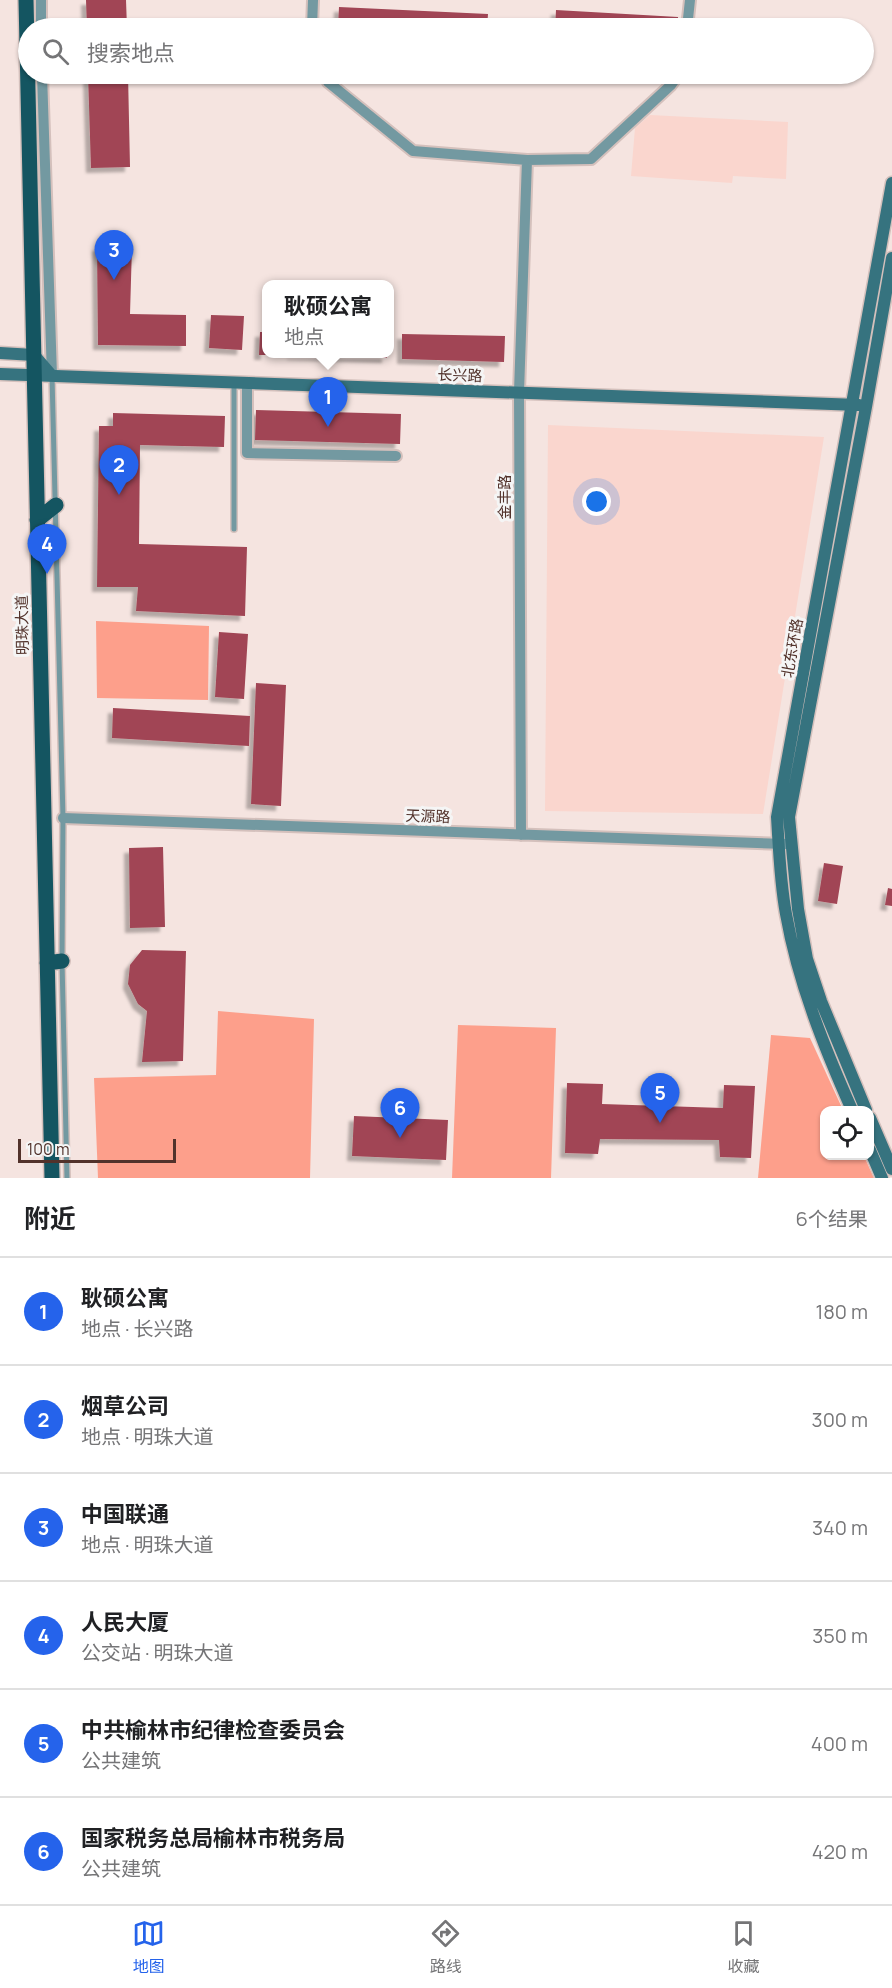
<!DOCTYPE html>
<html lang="zh">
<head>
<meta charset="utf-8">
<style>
	body { margin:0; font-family:Manrope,"Noto Sans SC",sans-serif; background:#f6f6f6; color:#202124 }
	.controls { position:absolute; right:18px; bottom:18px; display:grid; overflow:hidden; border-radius:12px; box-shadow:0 2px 4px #0004 }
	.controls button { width:54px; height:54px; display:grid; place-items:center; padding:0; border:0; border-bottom:2px solid #e0e0e0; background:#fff; color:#202124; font:30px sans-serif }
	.scale { position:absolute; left:18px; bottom:15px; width:158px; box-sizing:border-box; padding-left:6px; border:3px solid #52322b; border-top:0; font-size:16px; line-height:21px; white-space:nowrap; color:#52322b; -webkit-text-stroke:4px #f5f5f5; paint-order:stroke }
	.you { position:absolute; left:597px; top:502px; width:21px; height:21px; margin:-15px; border:4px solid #fff; border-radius:50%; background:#1a73e8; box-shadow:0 0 0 9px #1a73e833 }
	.badge { display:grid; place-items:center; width:39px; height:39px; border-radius:50%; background:#2563eb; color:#fff; font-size:20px; font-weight:700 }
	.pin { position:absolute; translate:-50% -50px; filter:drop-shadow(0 2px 3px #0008) }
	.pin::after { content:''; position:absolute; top:32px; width:21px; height:18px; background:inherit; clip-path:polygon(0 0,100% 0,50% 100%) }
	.popup { position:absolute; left:262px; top:280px; width:132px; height:78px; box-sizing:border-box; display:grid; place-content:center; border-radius:12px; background:#fff; filter:drop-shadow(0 2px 4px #0005); font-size:20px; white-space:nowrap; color:#757577 }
	.popup b { font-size:22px; color:#202124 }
	.popup::after { content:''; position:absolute; left:50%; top:100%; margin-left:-12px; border:12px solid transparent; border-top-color:#fff }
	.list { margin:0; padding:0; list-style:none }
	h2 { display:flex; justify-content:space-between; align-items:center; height:78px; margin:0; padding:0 24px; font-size:26px }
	h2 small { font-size:20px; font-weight:400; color:#757577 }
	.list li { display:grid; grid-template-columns:39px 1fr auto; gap:18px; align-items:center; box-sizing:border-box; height:108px; padding:0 24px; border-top:2px solid #e0e0e0 }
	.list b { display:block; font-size:22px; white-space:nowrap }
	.list p { margin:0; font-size:20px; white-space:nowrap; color:#757577 }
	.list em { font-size:20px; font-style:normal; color:#757577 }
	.icon { flex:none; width:33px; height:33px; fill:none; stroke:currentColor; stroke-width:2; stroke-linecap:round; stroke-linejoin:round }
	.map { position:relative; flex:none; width:892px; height:1178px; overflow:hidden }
	.search { position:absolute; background:#fff; box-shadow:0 2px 4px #0004; left:18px; right:18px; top:18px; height:66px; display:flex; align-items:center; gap:15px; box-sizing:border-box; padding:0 21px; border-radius:33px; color:#757577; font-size:22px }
	.sheet { height:726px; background:#fff }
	nav { display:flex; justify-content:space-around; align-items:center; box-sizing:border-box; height:84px; border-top:2px solid #e0e0e0; background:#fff; font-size:16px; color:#757577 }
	nav a { display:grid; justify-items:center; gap:3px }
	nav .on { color:#2563eb }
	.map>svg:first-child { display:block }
	.built { fill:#fad6ce }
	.green { fill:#fd9f8b }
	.building { fill:#a14554; filter:url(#shadow) }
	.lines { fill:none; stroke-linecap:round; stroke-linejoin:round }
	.lane-casing { stroke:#d4c0bc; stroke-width:8 }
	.street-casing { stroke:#d4c0bc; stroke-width:14 }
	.secondary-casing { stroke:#d4c0bc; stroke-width:15 }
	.primary-casing { stroke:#d4c0bc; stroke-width:18 }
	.lane { stroke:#7399a1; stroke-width:5 }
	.street { stroke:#7399a1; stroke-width:10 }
	.secondary { stroke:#36737f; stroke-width:12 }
	.primary { stroke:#145561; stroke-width:15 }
	.labels { text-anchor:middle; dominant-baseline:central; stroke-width:6; stroke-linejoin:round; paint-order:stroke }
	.street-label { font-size:15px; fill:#52322b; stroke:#f5f5f5 }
</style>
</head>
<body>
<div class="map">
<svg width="892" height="1178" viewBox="0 0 892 1178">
	<defs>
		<filter id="shadow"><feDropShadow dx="-5" dy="5" stdDeviation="1.5" flood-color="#0004"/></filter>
	</defs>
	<rect width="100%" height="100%" fill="#f5e4e0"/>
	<path class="built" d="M650 115 788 122 786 179 733 176 732 183 631 176 635 128Z
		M548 425 824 437 763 814 545 811Z"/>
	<path class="green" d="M96 621 209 626 208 700 97 698Z
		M218 1011 314 1019 310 1178H98L94 1078 216 1075Z
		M458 1025 556 1028 551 1178H452Z
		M771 1035 810 1038 843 1110H824V1156H864L874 1178H758Z"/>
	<path class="building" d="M86 0H126L127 28H87Z
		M339 7 488 14 487 28 338 27Z
		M556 10 678 17V28H555Z
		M88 74H128L130 167 91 168Z
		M97 246H132L130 314 186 315V346L98 345Z
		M211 315 244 316 242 350 209 348Z
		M260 332H266V355H259Z
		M402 334 505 336 504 362 402 359Z
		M292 354H387V358L292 355Z
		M256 410 401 414 400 444 255 440Z
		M113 413 225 416 224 447 140 445 139 544 247 547 245 616 136 611 138 587H97L99 426H113Z
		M219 632 248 634 244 699 215 697Z
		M256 683 286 685 281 806 251 804Z
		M113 708 250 716 249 746 112 738Z
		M163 847 165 927 130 928 129 848Z
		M824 863 843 866 837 904 818 901Z
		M888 888 892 889V906L885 905Z
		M142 950 186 951 183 1061 142 1062 147 1011 138 1004 128 984 130 965Z
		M567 1083 603 1084 602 1104 723 1108 724 1085 755 1086 751 1158 720 1157 719 1140 600 1139 598 1154 565 1153Z
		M354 1116 448 1120 446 1160 352 1156Z"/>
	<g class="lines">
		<g class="lane-casing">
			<path id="lane" d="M52 376 63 818 62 961 67 1178
				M234 529V384"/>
		</g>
		<g class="street-casing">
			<path id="street" d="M41 0V28
				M312 28 313 0
				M687 28 690 0
				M42 74 52 376
				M324 74 328 82 413 151 527 160 591 159 671 85 679 74
				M247 383V453L396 456
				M63 818 786 844
				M521 835 519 392 527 160"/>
		</g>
		<g class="secondary-casing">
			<path id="secondary" d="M0 353 34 355 52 376
				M0 374 859 405
				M852 1110C824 1047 798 982 786 914 780 882 779 849 777 817L892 183
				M866 1110 821 1001 807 959 798 909 789 817 866 407 892 258
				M870 1118 892 1169
				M870 1150 882 1178"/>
		</g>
		<g class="primary-casing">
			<path id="primary" d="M26 0 52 1178
				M37 520 56 505
				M47 963 62 961"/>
		</g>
		<use href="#lane" class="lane"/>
		<use href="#street" class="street"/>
		<use href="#secondary" class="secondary"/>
		<use href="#primary" class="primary"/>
	</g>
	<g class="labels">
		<g class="street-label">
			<text transform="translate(460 375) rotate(2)">长兴路</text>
			<text transform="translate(504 497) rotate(-90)">金丰路</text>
			<text transform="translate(22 625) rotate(-91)">明珠大道</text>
			<text transform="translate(792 648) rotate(-80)">北东环路</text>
			<text transform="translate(428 816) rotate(2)">天源路</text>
		</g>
	</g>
</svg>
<div class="controls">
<button><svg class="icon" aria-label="locate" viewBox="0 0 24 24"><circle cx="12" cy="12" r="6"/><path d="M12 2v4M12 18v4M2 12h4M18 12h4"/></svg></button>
</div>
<div class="scale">100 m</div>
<div class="you"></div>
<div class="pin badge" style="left:328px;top:427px">1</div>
<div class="popup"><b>耿硕公寓</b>地点</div>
<div class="pin badge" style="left:119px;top:495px">2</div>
<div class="pin badge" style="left:114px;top:280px">3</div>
<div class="pin badge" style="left:47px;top:574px">4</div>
<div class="pin badge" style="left:660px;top:1123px">5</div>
<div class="pin badge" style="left:400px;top:1138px">6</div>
<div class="search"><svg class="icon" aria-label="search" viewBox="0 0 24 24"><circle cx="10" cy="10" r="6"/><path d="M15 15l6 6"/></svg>搜索地点</div>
</div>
<section class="sheet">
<h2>附近<small>6个结果</small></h2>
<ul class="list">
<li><span class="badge">1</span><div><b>耿硕公寓</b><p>地点 · 长兴路</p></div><em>180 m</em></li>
<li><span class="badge">2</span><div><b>烟草公司</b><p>地点 · 明珠大道</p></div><em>300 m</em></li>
<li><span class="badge">3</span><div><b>中国联通</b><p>地点 · 明珠大道</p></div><em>340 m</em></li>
<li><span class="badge">4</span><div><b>人民大厦</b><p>公交站 · 明珠大道</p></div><em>350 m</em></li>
<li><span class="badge">5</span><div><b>中共榆林市纪律检查委员会</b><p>公共建筑</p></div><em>400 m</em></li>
<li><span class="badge">6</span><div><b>国家税务总局榆林市税务局</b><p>公共建筑</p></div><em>420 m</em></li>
</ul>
</section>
<nav>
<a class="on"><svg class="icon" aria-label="map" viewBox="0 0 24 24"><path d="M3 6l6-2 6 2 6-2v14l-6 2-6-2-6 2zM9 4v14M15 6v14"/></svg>地图</a>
<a><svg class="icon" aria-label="directions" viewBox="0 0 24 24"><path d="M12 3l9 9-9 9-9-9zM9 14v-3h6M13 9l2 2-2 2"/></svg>路线</a>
<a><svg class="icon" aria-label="saved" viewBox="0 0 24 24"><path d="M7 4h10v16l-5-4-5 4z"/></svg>收藏</a>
</nav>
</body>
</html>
